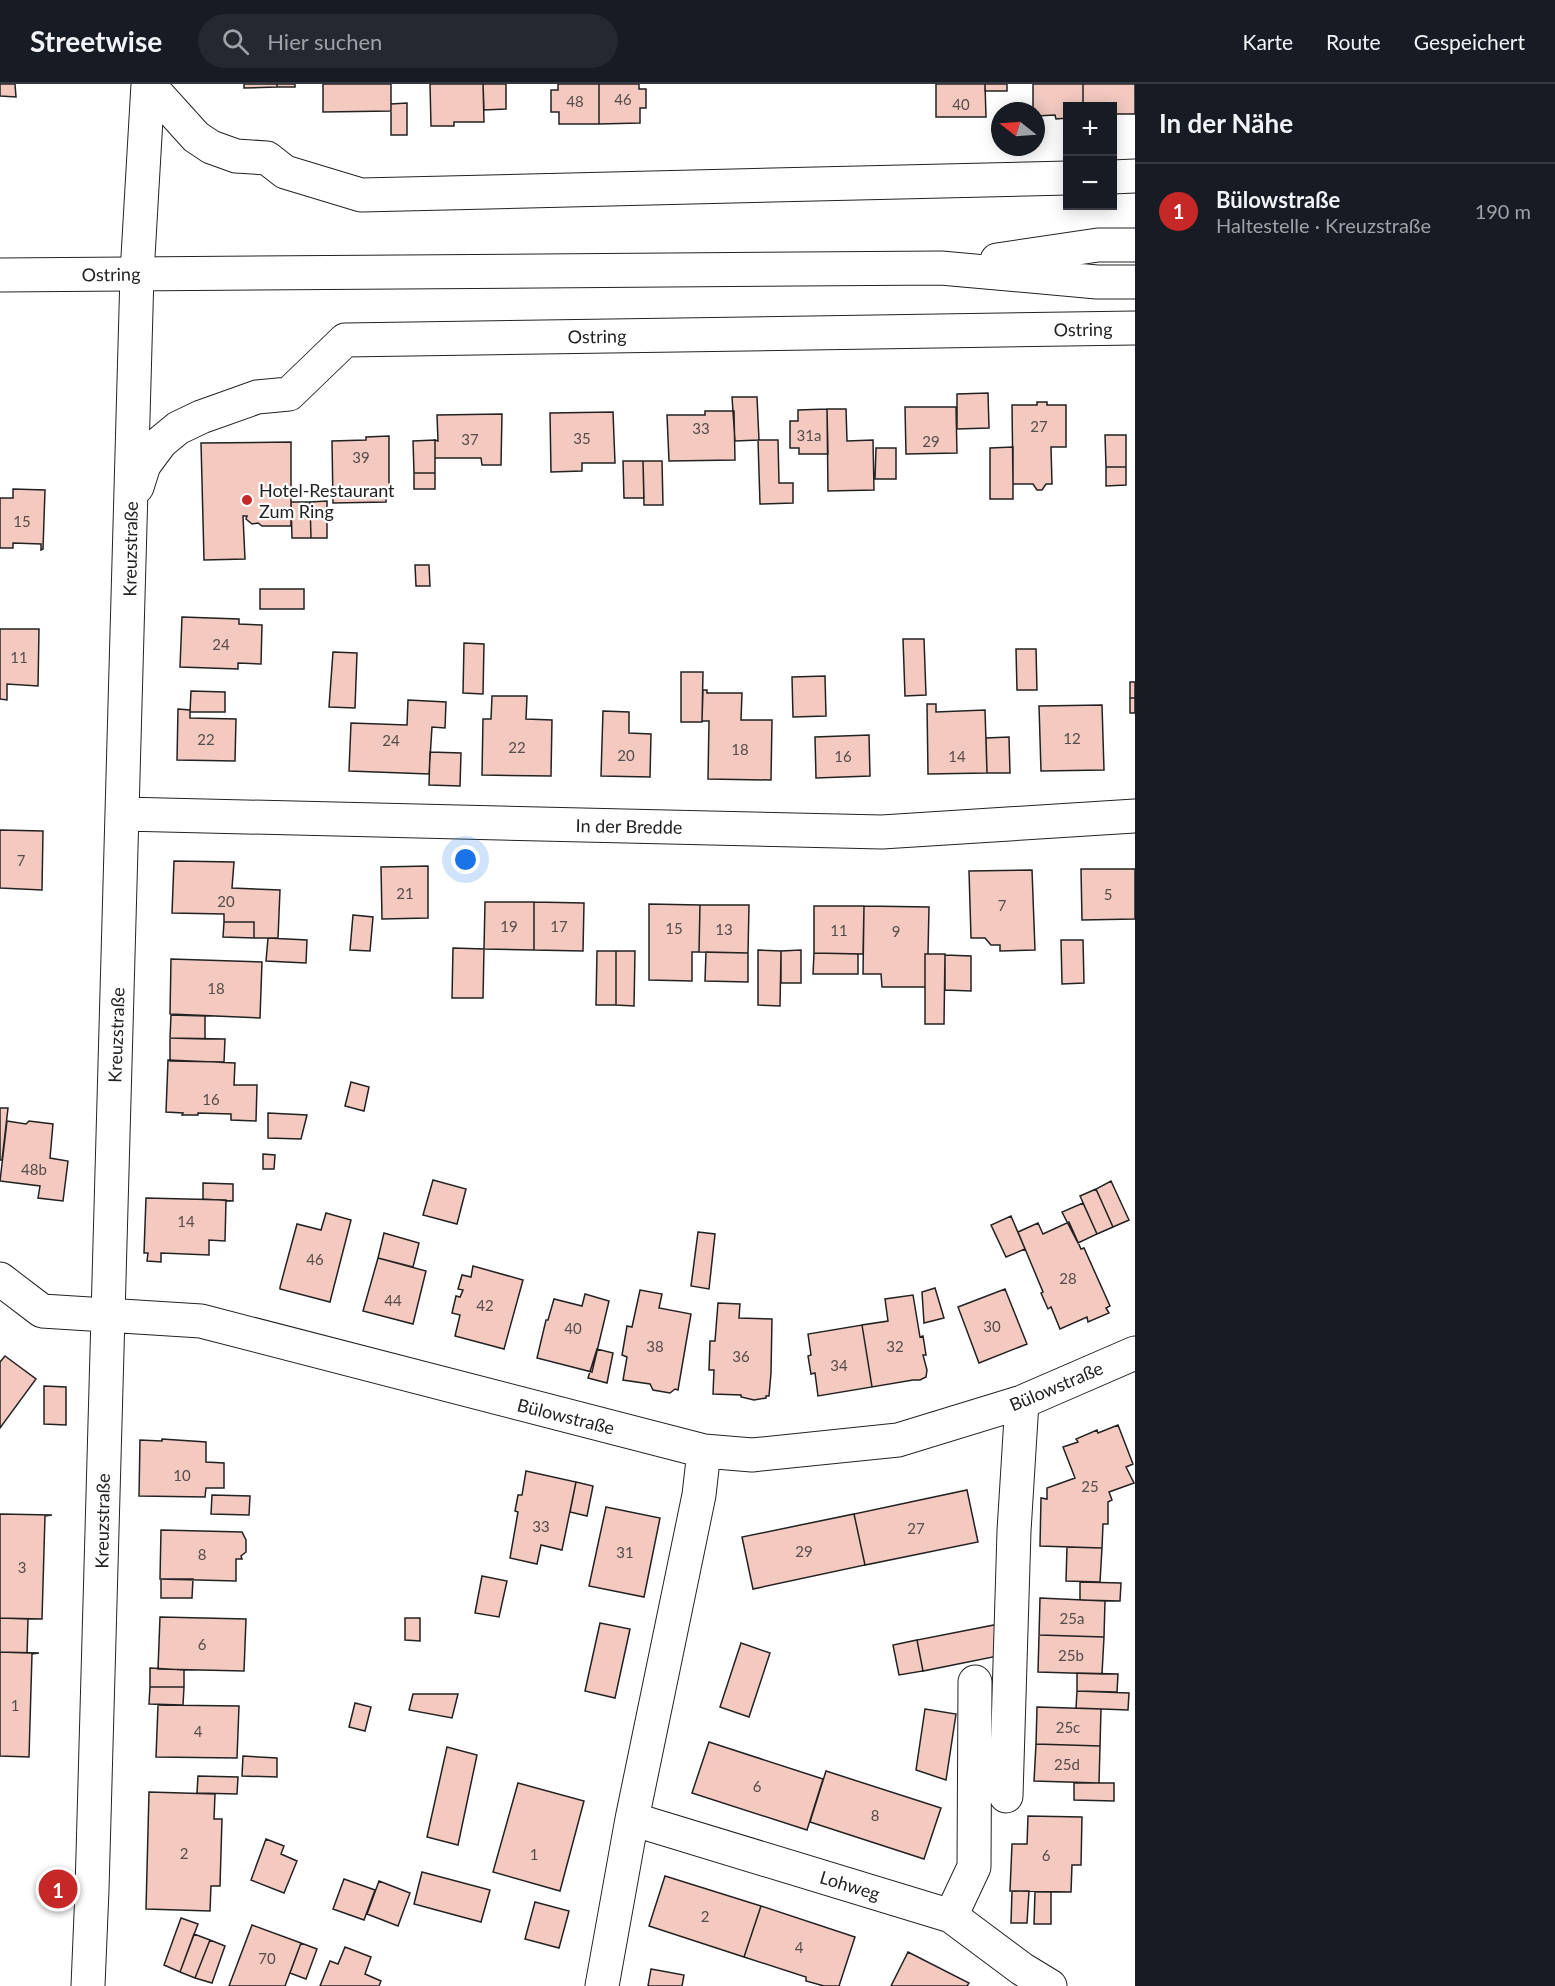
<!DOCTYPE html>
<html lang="de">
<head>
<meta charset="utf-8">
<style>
	body { margin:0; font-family:Lato,sans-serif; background:#242831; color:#f1f3f6 }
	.controls { position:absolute; right:18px; top:18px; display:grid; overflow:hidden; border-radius:0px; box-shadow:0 3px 15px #0003 }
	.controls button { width:54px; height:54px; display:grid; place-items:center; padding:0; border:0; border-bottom:2px solid #363941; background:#171b24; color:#f1f3f6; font:30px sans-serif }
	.compass { position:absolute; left:991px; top:18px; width:54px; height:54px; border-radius:50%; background:#171b24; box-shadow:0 3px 15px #0003; rotate:287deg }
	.you { position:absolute; left:466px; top:776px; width:21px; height:21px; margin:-15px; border:4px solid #fff; border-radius:50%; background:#1a73e8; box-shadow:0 0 0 9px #1a73e833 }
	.badge { display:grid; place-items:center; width:39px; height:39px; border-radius:50%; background:#c62828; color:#fff; font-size:20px; font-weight:700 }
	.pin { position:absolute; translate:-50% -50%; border:3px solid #fff; box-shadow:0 2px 6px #0006 }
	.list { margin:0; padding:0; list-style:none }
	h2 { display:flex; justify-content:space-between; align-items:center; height:78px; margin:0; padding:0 24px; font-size:26px }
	h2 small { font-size:20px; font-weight:400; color:#9ea1a6 }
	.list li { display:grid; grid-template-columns:39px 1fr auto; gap:18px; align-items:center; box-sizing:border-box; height:96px; padding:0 24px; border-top:2px solid #363941 }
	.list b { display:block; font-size:22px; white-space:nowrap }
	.list p { margin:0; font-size:20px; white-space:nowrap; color:#9ea1a6 }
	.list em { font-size:20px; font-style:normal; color:#9ea1a6 }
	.icon { flex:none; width:33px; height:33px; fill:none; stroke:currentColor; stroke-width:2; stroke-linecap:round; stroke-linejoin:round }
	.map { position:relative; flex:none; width:1135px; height:1902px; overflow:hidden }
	header { display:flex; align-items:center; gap:36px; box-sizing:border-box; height:84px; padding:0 30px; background:#171b24; border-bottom:2px solid #363941 }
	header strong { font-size:28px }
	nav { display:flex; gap:33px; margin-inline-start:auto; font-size:21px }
	.search { width:420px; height:54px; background:#242831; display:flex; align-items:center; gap:15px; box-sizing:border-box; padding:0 21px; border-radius:33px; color:#9ea1a6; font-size:22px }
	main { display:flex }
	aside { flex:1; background:#171b24 }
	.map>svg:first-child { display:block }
	.building { fill:#f3c9c0; stroke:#222; stroke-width:1.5 }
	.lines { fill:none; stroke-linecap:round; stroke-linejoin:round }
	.minor-casing { stroke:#222; stroke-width:35 }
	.major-casing { stroke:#222; stroke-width:35 }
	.minor { stroke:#fff; stroke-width:33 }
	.major { stroke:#fff; stroke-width:33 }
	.poi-dot { fill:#c62828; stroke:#fff; stroke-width:2 }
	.labels { text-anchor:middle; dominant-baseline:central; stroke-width:4.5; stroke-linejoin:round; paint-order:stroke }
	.number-label { font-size:15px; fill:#564c4a }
	.street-label { font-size:18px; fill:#222; stroke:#fff }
	.poi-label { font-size:18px; fill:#222; stroke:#fff; text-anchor:start }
</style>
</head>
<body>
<header>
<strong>Streetwise</strong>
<div class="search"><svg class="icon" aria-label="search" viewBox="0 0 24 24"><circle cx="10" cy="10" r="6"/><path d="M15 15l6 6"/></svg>Hier suchen</div>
<nav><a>Karte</a><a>Route</a><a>Gespeichert</a></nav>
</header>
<main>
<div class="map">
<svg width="1135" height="1902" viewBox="0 0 1135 1902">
	<rect width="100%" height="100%" fill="#fff"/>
	<path class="building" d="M0 0H15L16 13 0 12Z
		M244 0H277V3L244 4Z
		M277 0H295V3H277Z
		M323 0H391V27L323 28Z
		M430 0H483L484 38H454V42H431Z
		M483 0H506V25L484 26Z
		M558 0H599V40H559V28H551V6H558Z
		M599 0H639V5H646V24H640V39L599 40Z
		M936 0H985L986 33H936Z
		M985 0H1007V7H985Z
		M1033 0H1083V22H1068V34L1056 35 1055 31 1036 32V27H1033Z
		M1083 0H1135V30H1112V22H1083Z
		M407 19V51H391V20Z
		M988 309 989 344 957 345V310Z
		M732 313H757L759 356 735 357Z
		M1037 318H1047V321H1066V363H1051L1052 400H1046L1042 406H1037L1033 400H1013L1012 321H1037Z
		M905 323H956L957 369 906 370Z
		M827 325 828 370H799V364H790V337H798V326Z
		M827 325H846L847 357 873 356 874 406 828 407Z
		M705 327H734L735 376 669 377 667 331H705Z
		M613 328 615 379H582V387L551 388 550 329Z
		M502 330 501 381H482L481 374H435V356L438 357 437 331Z
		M1105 351H1126V383H1106Z
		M389 352V409H386V418L333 419 332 357 366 356V353Z
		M435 356V389H414L413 357Z
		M758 356H778L779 399H793V419L760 420Z
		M291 358V442H262L258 439 252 440 246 435 247 432H243L245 475 204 476 201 359Z
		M1013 363V415H990V364Z
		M876 364H896V395H875Z
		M623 377H643L644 414H624Z
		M643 377H662L663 421H644Z
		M1106 383H1126V401L1106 402Z
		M414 389H435V405H414Z
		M13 405 45 406 43 465 41 466V460L13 459V464H0V414H13Z
		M327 417V454H311L310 418Z
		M291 418H310L311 454H292Z
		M415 481H429L430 502H416Z
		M260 505H304V525H260Z
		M182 533 239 535V540L262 541 261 580 238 579V585L180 583Z
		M0 545H39L38 602 7 600V616L0 615Z
		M903 555H924L926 611 905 612Z
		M464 559 484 560 483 610 463 609Z
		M1016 565H1036L1037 606H1017Z
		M333 568 357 569 355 624 329 623Z
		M681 588H703L702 638H681Z
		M825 592 826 632 793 633 792 593Z
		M1130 598H1135V614H1130Z
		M703 606H707V609H742L741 636H772L771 696 708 695 709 637H702Z
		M191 607 225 608V628H190Z
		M492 612H527L526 635 552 636 551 692 482 691 483 635H491Z
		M1130 614H1135V629H1130Z
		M408 616 446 618 445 644 432 643 429 690 349 687 351 639 407 641Z
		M927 620H936V628L985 626 987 689 928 690Z
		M1102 621 1104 686 1041 687 1039 622Z
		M178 625 190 626V634L236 635 235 677 177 676Z
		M603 627 629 628V649L651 650 650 693 601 692Z
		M869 651 870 692 816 694 815 653Z
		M1009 653 1010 689H987L986 654Z
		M430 668 461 669 460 702 429 701Z
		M0 746 43 747 42 806 0 804Z
		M174 777 234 778 232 804 280 806 278 854H254V838H224V830L172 829Z
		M428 782V834L382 835 381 783Z
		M1081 785H1135V835L1082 836Z
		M1032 786 1035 866 1000 867V861H991L985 854H971L969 787Z
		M485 818H534V866L484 865Z
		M534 818 584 819 583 867 534 866Z
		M649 820 700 821 699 868H692V897L649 896Z
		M700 821H749L748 869 699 868Z
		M814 822H864L863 870 814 869Z
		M864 822 929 823 928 870H925V903H882L881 890H863Z
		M353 831 373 833 370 867 350 866Z
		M224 838H254V854L223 853Z
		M268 854 307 856 306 879 266 877Z
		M1061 856H1083L1084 899 1062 900Z
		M453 864 484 865 483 914H452Z
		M758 866 781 867 780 922 758 921Z
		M801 866V899H781V867Z
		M597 867H616V921H596Z
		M616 867H635L634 922 616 921Z
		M706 868 748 869V898L705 897Z
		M814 869 858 870V890H813Z
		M925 870H945L944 940H925Z
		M945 871 971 872V907L945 906Z
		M171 875 262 878 260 934 170 930Z
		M171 931 205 932V955L170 954Z
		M170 954 225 955 224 978 170 977Z
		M168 976 235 979 234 1001H257L256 1037 231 1036V1030L198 1029V1031H182L183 1029 166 1028Z
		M351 998 369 1003 364 1027 345 1022Z
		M0 1024H8L2 1076H0Z
		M268 1029 307 1031 301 1055 268 1054Z
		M7 1037 26 1040 29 1037 53 1040 50 1074 68 1077 63 1117 38 1114 40 1102 0 1097Z
		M263 1070 275 1071 274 1085H263Z
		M433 1096 466 1105 457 1140 423 1131Z
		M1111 1097 1129 1136 1113 1143 1096 1105Z
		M203 1099 233 1100V1117L203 1115Z
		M1096 1105 1113 1143 1097 1150 1080 1112Z
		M146 1114 226 1116 225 1157 209 1156V1171L161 1169V1178L147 1177 148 1169H144Z
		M1083 1119 1097 1150 1078 1159 1062 1128Z
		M326 1129 351 1136 330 1218 280 1205V1203L297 1140 321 1146Z
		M1011 1132 1025 1165 1006 1173 991 1141Z
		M1069 1138 1081 1165 1084 1164 1110 1222 1106 1224 1109 1229 1088 1238 1087 1233 1060 1245 1051 1223 1048 1225 1041 1209 1043 1208 1018 1148 1038 1139 1043 1150Z
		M698 1148 715 1150 709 1205 691 1202Z
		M384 1149 419 1159 413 1183 378 1174Z
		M378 1174 426 1187 413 1240 363 1227Z
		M473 1182 523 1196 504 1265 455 1252 460 1231 452 1229 456 1212 460 1213 463 1206 458 1205 462 1191 471 1193Z
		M935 1204 944 1234 924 1239 922 1208Z
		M1005 1205 1027 1260 979 1279 958 1223Z
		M640 1206 662 1210 659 1224 691 1230 678 1306 675 1305 670 1309 653 1306 650 1300 623 1296 627 1273 622 1271 627 1242 632 1243Z
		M585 1210 609 1217 592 1288 537 1274 546 1236H548L554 1215 582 1222Z
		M913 1211 920 1253 923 1252 926 1271H923L927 1286 926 1293 920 1296H913L872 1303 862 1241 888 1237 885 1215Z
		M718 1219 740 1220 739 1234 772 1235 771 1289 769 1312H766V1314L754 1316 741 1313V1311L713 1310 714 1286H709L710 1257H715Z
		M862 1241 872 1303 818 1312 815 1289 811 1290 808 1272 811 1271 808 1250Z
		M597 1265 613 1269 607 1299 588 1294Z
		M5 1272 36 1295 0 1344V1278Z
		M44 1302 66 1303V1341L44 1340Z
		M1118 1341 1133 1380 1126 1383 1134 1399 1109 1408 1112 1416 1108 1418V1440H1103L1102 1464 1040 1462 1041 1414 1047 1415V1404L1075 1394 1063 1363 1078 1358 1076 1355 1097 1346 1098 1349Z
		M162 1355 206 1358V1378L224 1379V1404H206L205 1413 139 1412 140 1356 162 1357Z
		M526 1387 576 1398 562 1466 541 1461 537 1480 510 1474 518 1428 515 1427 518 1411H522Z
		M576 1398 593 1402 587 1432 570 1428Z
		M967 1406 978 1458 865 1481 854 1430Z
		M212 1411 250 1412 249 1431 211 1430Z
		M606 1423 660 1434 644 1513 589 1502Z
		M0 1430 52 1431 45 1432 42 1535 0 1534Z
		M854 1430 865 1481 753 1505 742 1453Z
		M161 1446 242 1448 246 1456V1468L241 1472 242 1475H236V1497L160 1495Z
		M1067 1463 1102 1464 1100 1498 1066 1497Z
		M482 1492 507 1497 499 1533 475 1529Z
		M161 1495H193L192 1514H161Z
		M1080 1498 1121 1499 1120 1517 1080 1516Z
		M1040 1514 1105 1517 1104 1553 1039 1551Z
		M160 1533 246 1535 244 1587 158 1585Z
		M0 1534 28 1535 27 1569 0 1568Z
		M405 1534H420V1557L405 1556Z
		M600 1539 630 1545 615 1614 585 1607Z
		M999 1540 998 1572 923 1587 917 1556Z
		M1039 1551 1104 1553 1102 1590 1038 1588Z
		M917 1556 923 1587 899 1591 893 1561Z
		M741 1559 770 1569 749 1633 720 1623Z
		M0 1568 39 1569 32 1570 29 1673 0 1672Z
		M150 1584 184 1586V1603H150Z
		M1077 1589 1118 1590 1117 1608 1077 1607Z
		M150 1603H184L183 1621 149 1620Z
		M1077 1607 1129 1609 1128 1626 1076 1624Z
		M413 1610H458L452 1634 409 1626Z
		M355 1619 371 1623 365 1647 349 1643Z
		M158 1621 239 1622 237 1674 156 1673Z
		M1037 1623 1101 1625 1100 1662 1036 1660Z
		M925 1625 956 1630 946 1696 916 1686Z
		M709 1658 823 1695 807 1746 692 1709Z
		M1036 1660 1100 1662 1099 1699 1034 1697Z
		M447 1663 477 1671 458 1761 427 1753Z
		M243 1672 277 1674V1693L242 1692Z
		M826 1687 941 1724 924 1775 810 1738Z
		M198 1692 238 1693 237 1710 197 1709Z
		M518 1699 584 1717 560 1807 493 1788Z
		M1074 1699H1114V1717L1074 1716Z
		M149 1708 215 1710 214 1735H222L220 1802H211L210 1827 146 1825Z
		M1028 1732 1082 1733 1081 1781H1072L1071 1808 1010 1807 1012 1760H1027Z
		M266 1755 284 1762 281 1770 297 1777 284 1809 251 1796Z
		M422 1788 490 1806 481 1838 414 1820Z
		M665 1792 761 1822 744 1873 649 1842Z
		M344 1795 375 1806 364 1836 333 1825Z
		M379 1797 410 1809 398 1842 367 1830Z
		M1012 1807H1029L1027 1839H1011Z
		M1035 1808H1051V1840H1034Z
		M535 1818 569 1827 559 1864 525 1855Z
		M761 1822 855 1853 839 1902H824L806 1897V1893L744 1873Z
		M181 1834 198 1840 180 1888 164 1881Z
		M252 1841 301 1859 285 1902H229Z
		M194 1850 210 1856 195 1894 180 1888Z
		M210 1856 225 1862 212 1899 195 1894Z
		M301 1859 317 1865 306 1895 290 1889Z
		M345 1863 371 1873 365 1890 381 1897 379 1902H320L330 1877 338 1880Z
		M908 1868 969 1899 967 1902H891Z
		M651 1885 684 1891 682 1902H648Z"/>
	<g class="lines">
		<g class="minor-casing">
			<path id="minor" d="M148 0 196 53 211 63 236 72 267 74 285 88 361 111 1068 94
				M1112 93 1135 92
				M137 403 144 381 161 358 178 344 201 333 257 313 289 310 345 256 1135 244
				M123 730 882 748 1135 732
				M0 1195 42 1227 201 1237 704 1367 752 1371 898 1356 1022 1318 1135 1269
				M1006 1712 1014 1447 1022 1318
				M632 1735 951 1832 1022 1885 1050 1902
				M951 1832 974 1783 975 1598
				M88 1902 92 1806 137 190 148 0
				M602 1902 632 1735 699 1411 704 1367"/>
		</g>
		<g class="major-casing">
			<path id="major" d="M997 176 1098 161H1135
				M0 191 941 184 1097 198H1135"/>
		</g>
		<use href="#minor" class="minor"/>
		<use href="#major" class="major"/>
	</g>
	<circle class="poi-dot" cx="247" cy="416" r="6"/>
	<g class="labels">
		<g class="number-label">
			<text x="623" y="15">46</text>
			<text x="575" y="17">48</text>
			<text x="961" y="20">40</text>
			<text x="1039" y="342">27</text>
			<text x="701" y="344">33</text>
			<text x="809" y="351">31a</text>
			<text x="582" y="354">35</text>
			<text x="470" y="355">37</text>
			<text x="931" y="357">29</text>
			<text x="361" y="373">39</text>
			<text x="22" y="437">15</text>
			<text x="221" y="560">24</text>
			<text x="19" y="573">11</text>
			<text x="1072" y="654">12</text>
			<text x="206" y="655">22</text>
			<text x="391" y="656">24</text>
			<text x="517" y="663">22</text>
			<text x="740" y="665">18</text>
			<text x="626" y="671">20</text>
			<text x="843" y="672">16</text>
			<text x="957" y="672">14</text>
			<text x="21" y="776">7</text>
			<text x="405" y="809">21</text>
			<text x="1108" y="810">5</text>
			<text x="226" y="817">20</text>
			<text x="1002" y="821">7</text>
			<text x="509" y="842">19</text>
			<text x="559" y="842">17</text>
			<text x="674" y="844">15</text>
			<text x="724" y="845">13</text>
			<text x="839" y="846">11</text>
			<text x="896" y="847">9</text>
			<text x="216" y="904">18</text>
			<text x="211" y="1015">16</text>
			<text x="34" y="1085">48b</text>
			<text x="186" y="1137">14</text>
			<text x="315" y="1175">46</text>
			<text x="1068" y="1194">28</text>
			<text x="393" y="1216">44</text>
			<text x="485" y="1221">42</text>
			<text x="992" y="1242">30</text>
			<text x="573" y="1244">40</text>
			<text x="655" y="1262">38</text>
			<text x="895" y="1262">32</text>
			<text x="741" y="1272">36</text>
			<text x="839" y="1281">34</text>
			<text x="182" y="1391">10</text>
			<text x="1090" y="1402">25</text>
			<text x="541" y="1442">33</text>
			<text x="916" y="1444">27</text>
			<text x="804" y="1467">29</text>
			<text x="625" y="1468">31</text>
			<text x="202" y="1470">8</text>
			<text x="22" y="1483">3</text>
			<text x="1072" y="1534">25a</text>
			<text x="202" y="1560">6</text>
			<text x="1071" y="1571">25b</text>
			<text x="15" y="1621">1</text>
			<text x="1068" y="1643">25c</text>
			<text x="198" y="1647">4</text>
			<text x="1067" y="1680">25d</text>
			<text x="757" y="1702">6</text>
			<text x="875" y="1731">8</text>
			<text x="184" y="1769">2</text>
			<text x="534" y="1770">1</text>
			<text x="1046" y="1771">6</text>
			<text x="705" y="1832">2</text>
			<text x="799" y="1863">4</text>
			<text x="267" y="1874">70</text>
		</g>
		<g class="street-label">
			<text transform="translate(111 190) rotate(-1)">Ostring</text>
			<text transform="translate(1083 245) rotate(-1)">Ostring</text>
			<text transform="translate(597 252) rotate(-1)">Ostring</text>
			<text transform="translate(130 465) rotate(-89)">Kreuzstraße</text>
			<text transform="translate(629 742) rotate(1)">In der Bredde</text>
			<text transform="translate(116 951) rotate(-88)">Kreuzstraße</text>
			<text transform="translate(1056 1302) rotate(-23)">Bülowstraße</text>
			<text transform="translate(566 1332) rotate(14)">Bülowstraße</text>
			<text transform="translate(102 1437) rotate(-89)">Kreuzstraße</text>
			<text transform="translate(850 1801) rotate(17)">Lohweg</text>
		</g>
		<g class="poi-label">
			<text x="259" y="406">Hotel-Restaurant<tspan x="259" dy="21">Zum Ring</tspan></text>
		</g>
	</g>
</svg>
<div class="controls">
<button>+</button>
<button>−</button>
</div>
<svg class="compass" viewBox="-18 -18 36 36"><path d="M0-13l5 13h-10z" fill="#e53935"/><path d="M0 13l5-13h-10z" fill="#9ea1a6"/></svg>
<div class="you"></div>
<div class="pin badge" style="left:58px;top:1805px">1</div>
</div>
<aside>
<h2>In der Nähe<small></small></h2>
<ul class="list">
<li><span class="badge">1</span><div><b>Bülowstraße</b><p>Haltestelle · Kreuzstraße</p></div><em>190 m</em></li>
</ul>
</aside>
</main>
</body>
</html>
